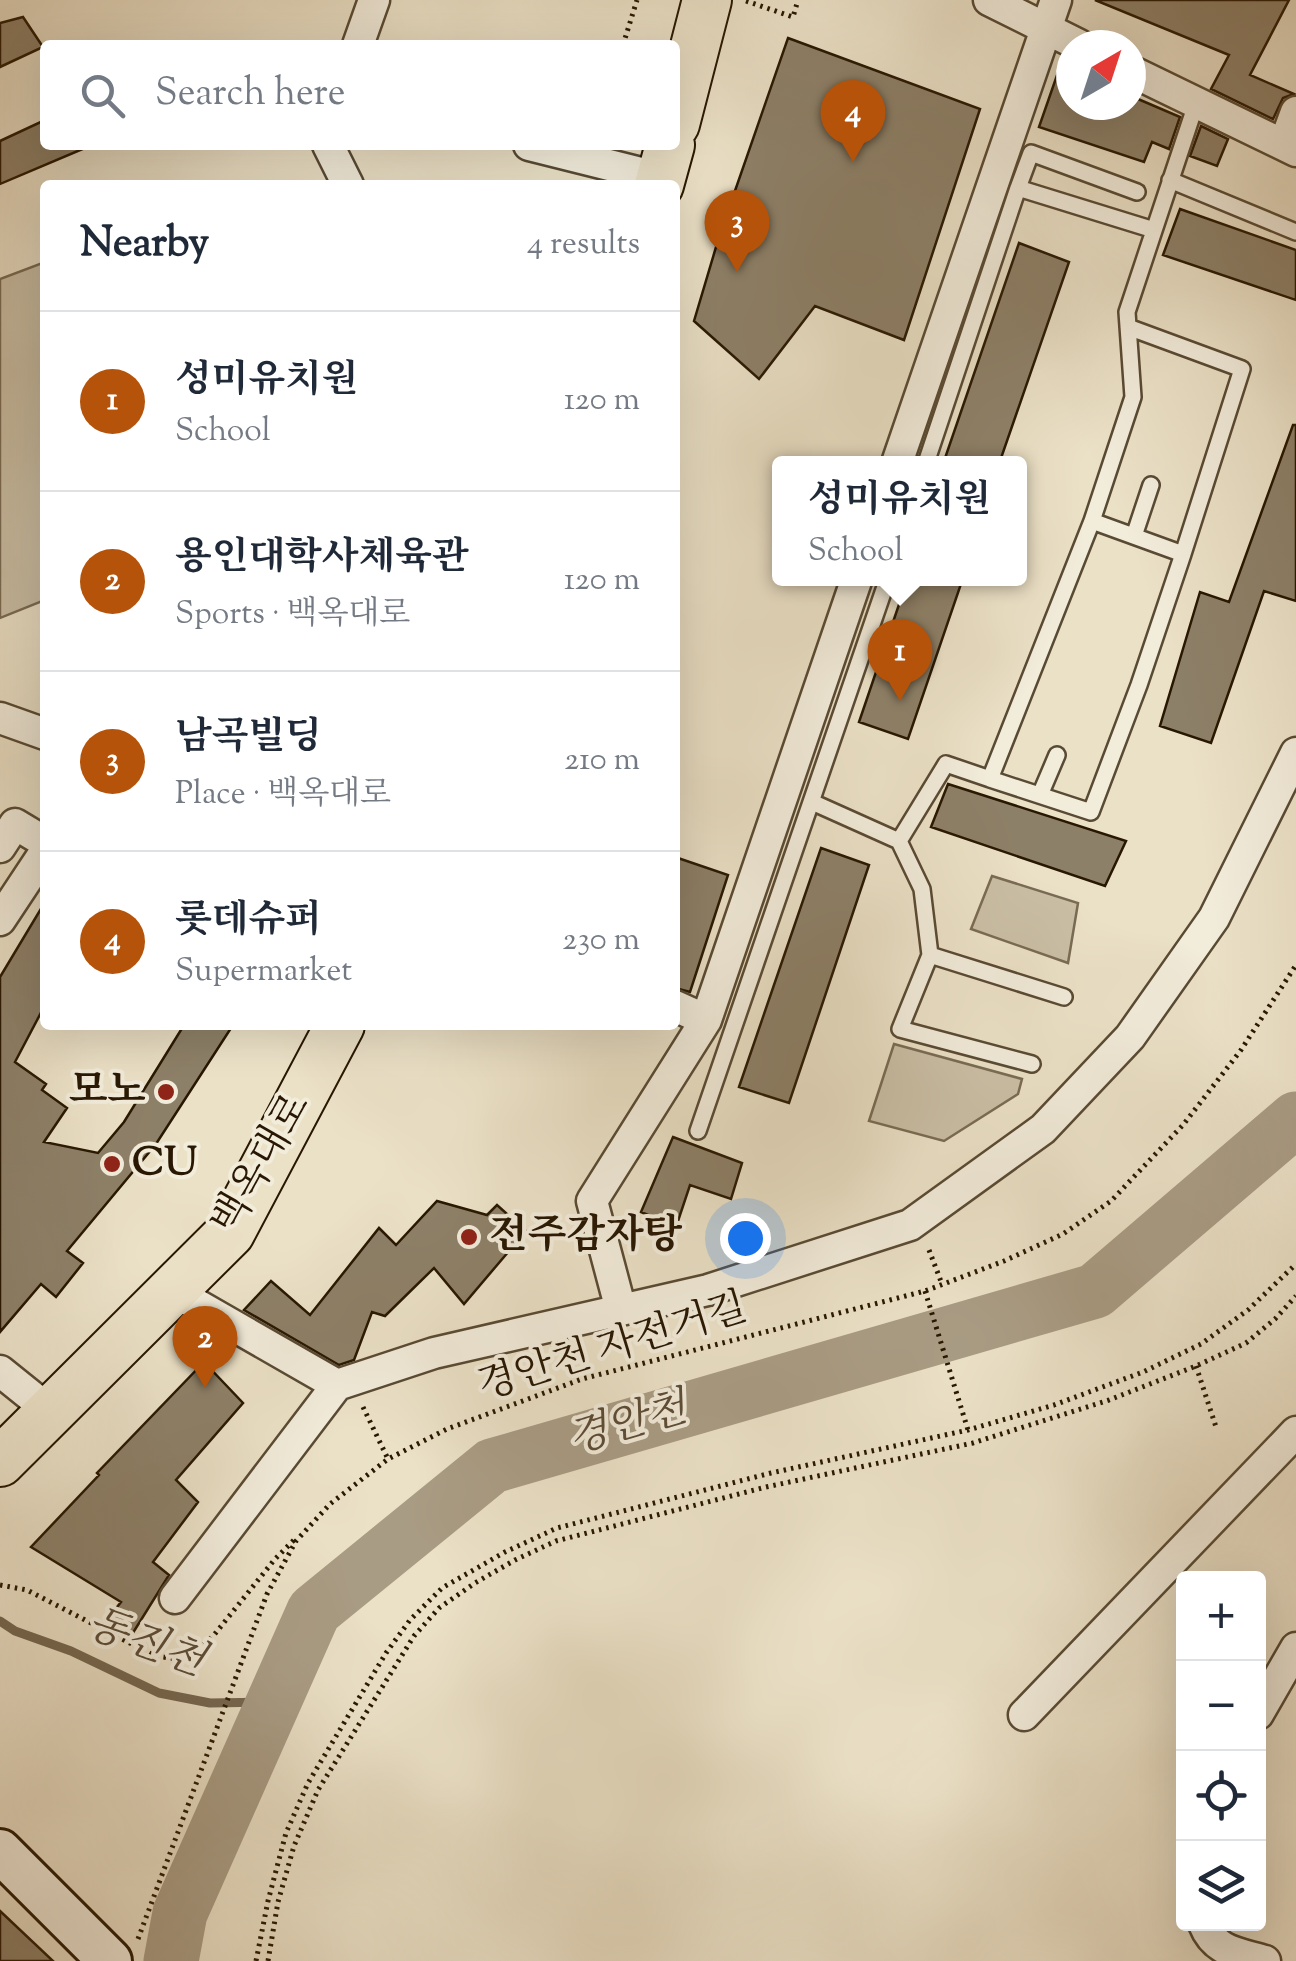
<!DOCTYPE html>
<html lang="en">
<head>
<meta charset="utf-8">
<style>
	body { margin:0; font-family:"Sorts Mill Goudy","Noto Serif KR",serif; background:#f6f6f7; color:#1f2937 }
	.controls { position:absolute; right:30px; bottom:30px; display:grid; overflow:hidden; border-radius:10px; box-shadow:0 10px 40px #0002 }
	.controls button { width:90px; height:90px; display:grid; place-items:center; padding:0; border:0; border-bottom:2px solid #e0e1e3; background:#fff; color:#1f2937; font:50px sans-serif }
	.compass { position:absolute; left:1056px; top:30px; width:90px; height:90px; border-radius:50%; background:#fff; box-shadow:0 10px 40px #0002; rotate:39deg }
	.you { position:absolute; left:745px; top:1238px; width:35px; height:35px; margin:-25px; border:8px solid #fff; border-radius:50%; background:#1a73e8; box-shadow:0 0 0 15px #1a73e833 }
	.badge { display:grid; place-items:center; width:65px; height:65px; border-radius:50%; background:#b45309; color:#fff; font-size:32px; font-weight:700 }
	.pin { position:absolute; translate:-50% -82px; filter:drop-shadow(0 2px 5px #0008) }
	.pin::after { content:''; position:absolute; top:52px; width:35px; height:30px; background:inherit; clip-path:polygon(0 0,100% 0,50% 100%) }
	.popup { position:absolute; left:772px; top:456px; width:255px; height:130px; box-sizing:border-box; display:grid; place-content:center; border-radius:10px; background:#fff; filter:drop-shadow(0 2px 8px #0005); font-size:32px; white-space:nowrap; color:#747a83 }
	.popup b { font-size:38px; color:#1f2937 }
	.popup::after { content:''; position:absolute; left:50%; top:100%; margin-left:-20px; border:20px solid transparent; border-top-color:#fff }
	.list { margin:0; padding:0; list-style:none }
	h2 { display:flex; justify-content:space-between; align-items:center; height:130px; margin:0; padding:0 40px; font-size:42px }
	h2 small { font-size:32px; font-weight:400; color:#747a83 }
	.list li { display:grid; grid-template-columns:65px 1fr auto; gap:30px; align-items:center; box-sizing:border-box; height:180px; padding:0 40px; border-top:2px solid #e0e1e3 }
	.list b { display:block; font-size:38px; white-space:nowrap }
	.list p { margin:0; font-size:32px; white-space:nowrap; color:#747a83 }
	.list em { font-size:32px; font-style:normal; color:#747a83 }
	.icon { flex:none; width:55px; height:55px; fill:none; stroke:currentColor; stroke-width:2; stroke-linecap:round; stroke-linejoin:round }
	.map { position:relative; flex:none; width:1296px; height:1961px; overflow:hidden }
	.search { position:absolute; background:#fff; box-shadow:0 10px 40px #0002; left:40px; top:40px; width:640px; height:110px; display:flex; align-items:center; gap:25px; box-sizing:border-box; padding:0 35px; border-radius:10px; color:#747a83; font-size:38px }
	.panel { position:absolute; background:#fff; box-shadow:0 10px 40px #0002; left:40px; top:180px; width:640px; height:850px; border-radius:10px }
	.map>svg:first-child { display:block }
	.green { fill:#cabfa6; stroke:#796b54; stroke-width:2.5 }
	.lines { fill:none; stroke-linecap:round; stroke-linejoin:round }
	.stream { stroke:#756750; stroke-width:9 }
	.river { stroke:#a99c84; stroke-width:55 }
	.building { fill:#8d8068; stroke:#281702; stroke-width:2.5 }
	.lane-casing { stroke:#594a33; stroke-width:20 }
	.street-casing { stroke:#594a33; stroke-width:35 }
	.secondary-casing { stroke:#281702; stroke-width:48 }
	.primary-casing { stroke:#281702; stroke-width:52 }
	.path { stroke:#281702; stroke-width:5; stroke-dasharray:2.5 5; stroke-linecap:butt }
	.lane { stroke:#f2ecdb; stroke-width:15 }
	.street { stroke:#f2ecdb; stroke-width:30 }
	.secondary { stroke:#f2ecdb; stroke-width:42 }
	.primary { stroke:#ebe1c7; stroke-width:48 }
	.poi-dot { fill:#8f2418; stroke:#f2ecdb; stroke-width:4 }
	.labels { text-anchor:middle; dominant-baseline:central; stroke-width:8; stroke-linejoin:round; paint-order:stroke }
	.poi-label { font-size:40px; font-weight:bold; fill:#281702; stroke:#f2ecdb; text-anchor:start }
	.street-label { font-size:40px; fill:#281702; stroke:#f2ecdb }
	.water-label { font-size:42px; font-style:italic; fill:#5c4c36; stroke:#f2ecdb }
</style>
</head>
<body>
<div class="map">
<svg width="1296" height="1961" viewBox="0 0 1296 1961">
	<rect width="100%" height="100%" fill="#ebe1c7"/>
	<filter id="stains"><feTurbulence type="fractalNoise" baseFrequency=".002" numOctaves="4"/><feColorMatrix values="0 0 0 0 .2 0 0 0 0 .09 0 0 0 0 .02 0 0 0 .5 -.17"/></filter>
	<radialGradient id="worn" r=".72"><stop offset=".6" stop-color="#630" stop-opacity="0"/><stop offset="1" stop-color="#630" stop-opacity=".3"/></radialGradient>
	<path class="green" d="M45 262V600L0 618V279Z
		M992 876 1078 903 1068 963 971 929Z
		M894 1044 1022 1079 1018 1094 944 1141 869 1121Z"/>
	<g class="lines">
		<path class="stream" d="M0 1621 15 1631 71 1651 159 1693 210 1703 273 1702"/>
		<path class="river" d="M171 1961 180 1913 314 1611 492 1466 1095 1291 1296 1119"/>
	</g>
	<path class="building" d="M1095 0H1289L1250 75 1294 94 1283 98 1273 119 1211 89 1229 55Z
		M23 17 43 47 0 67V23Z
		M788 38 980 109 904 340 815 306 759 379 694 321 719 237Z
		M1063 58 1071 62V105H1131V96L1180 117 1169 149 1152 142 1144 162 1039 127Z
		M45 120V145H92L0 184V141Z
		M1201 126 1228 139 1217 166 1190 156Z
		M1180 209 1296 250V300L1163 255Z
		M1019 243 1069 262 999 464H943Z
		M1293 425H1296V601L1264 591 1211 743 1160 726 1200 592 1229 602Z
		M908 578H963L908 739 859 722Z
		M948 784 1126 841 1105 886 931 827Z
		M821 848 869 865 789 1103 739 1087Z
		M675 857 728 875 690 992 675 988Z
		M45 902V1005L15 1062 46 1084 42 1090 67 1108 44 1142 98 1153 124 1122 184 1025H233L156 1144 67 1251 83 1263 56 1297 41 1284 0 1332V977Z
		M673 1137 742 1163 731 1199 690 1185 676 1227 641 1212Z
		M437 1201 487 1215 497 1205 526 1231 464 1304 434 1268 385 1316 372 1312 354 1360 339 1365 244 1310 271 1281 310 1315 379 1228 396 1245Z
		M204 1362 243 1403 176 1480 198 1502 153 1562 169 1575 131 1636 106 1621 121 1602 31 1547 99 1475 97 1473Z
		M0 1911 53 1961H0Z"/>
	<g class="lines">
		<g class="lane-casing">
			<path id="lane" d="M1170 180 1296 232
				M1018 188 1031 153 1137 192
				M1128 327 1242 369 1183 554
				M926 463 1018 188 1154 230
				M1092 521 1183 554 1139 685 1091 812 990 779 1092 521 1133 397 1127 312 1196 104
				M1134 536 1151 485
				M990 779 946 764 899 841 922 889 930 955 1064 997
				M1040 795 1057 755
				M812 802 899 841
				M930 955 900 1029 1032 1064
				M698 1131 888 578"/>
		</g>
		<g class="street-casing">
			<path id="street" d="M989 0 1079 45
				M358 45 374 0
				M1131 71 1296 151
				M328 145 348 185
				M529 145 661 178
				M1284 145 1296 112
				M897 463 1056 0
				M0 718 45 734
				M0 847 15 824 45 842
				M0 920 45 852
				M675 1006 706 1020
				M173 1291 337 1385 434 1353 708 1290 910 1225 1043 1129 1130 1037 1214 918 1296 753
				M621 1310 592 1201 706 1020 857 578
				M0 1371 51 1412
				M175 1598 337 1385
				M1258 1714 1296 1648
				M1024 1715 1296 1432
				M1204 1924C1215 1952 1238 1953 1265 1961"/>
		</g>
		<g class="secondary-casing">
			<path id="secondary" d="M0 1851 110 1961"/>
		</g>
		<g class="primary-casing">
			<path id="primary" d="M675 124 707 0
				M659 185 670 145
				M0 1462 230 1233 340 1025"/>
		</g>
		<path class="path" d="M746 1 793 17 798 0
			M623 45 637 0
			M929 1250 942 1284
			M925 1291 968 1430
			M1196 1366 1217 1430
			M363 1407 388 1459
			M0 1585 27 1590 155 1656 178 1659 197 1651 214 1635 275 1559 296 1538
			M138 1939 267 1594 296 1541 330 1504 388 1459 447 1429 582 1379 925 1291 1004 1261 1063 1234 1111 1201 1183 1125 1241 1050 1296 965
			M256 1961 268 1901 286 1833 308 1783 386 1653 410 1620 442 1588 505 1552 557 1528 771 1473 968 1430 1054 1405 1143 1372 1201 1344 1248 1310 1296 1264
			M268 1961 278 1902 294 1846 318 1790 414 1636 439 1608 475 1583 515 1560 556 1541 766 1487 973 1443 1109 1400 1196 1366 1246 1343 1275 1319 1296 1296"/>
		<use href="#lane" class="lane"/>
		<use href="#street" class="street"/>
		<use href="#secondary" class="secondary"/>
		<use href="#primary" class="primary"/>
	</g>
	<g class="poi-dot">
		<circle cx="166" cy="1092" r="10"/>
		<circle cx="112" cy="1164" r="10"/>
		<circle cx="469" cy="1237" r="10"/>
	</g>
	<g class="labels">
		<g class="poi-label">
			<text x="146" y="1092" text-anchor="end">모노</text>
			<text x="132" y="1164">CU</text>
			<text x="489" y="1237">전주감자탕</text>
		</g>
		<g class="street-label">
			<text transform="translate(263 1165) rotate(-60)">백옥대로</text>
			<text transform="translate(613 1349) rotate(-17)">경안천 자전거길</text>
		</g>
		<g class="water-label">
			<text transform="translate(628 1426) rotate(-16)">경안천</text>
			<text transform="translate(145 1645) rotate(20)">동진천</text>
		</g>
	</g>
	<rect width="100%" height="100%" filter="url(#stains)"/>
	<rect width="100%" height="100%" fill="url(#worn)"/>
</svg>
<div class="controls">
<button>+</button>
<button>−</button>
<button><svg class="icon" aria-label="locate" viewBox="0 0 24 24"><circle cx="12" cy="12" r="6"/><path d="M12 2v4M12 18v4M2 12h4M18 12h4"/></svg></button>
<button><svg class="icon" aria-label="layers" viewBox="0 0 24 24"><path d="M12 4l9 5-9 5-9-5zM3 14l9 5 9-5"/></svg></button>
</div>
<svg class="compass" viewBox="-18 -18 36 36"><path d="M0-13l5 13h-10z" fill="#e53935"/><path d="M0 13l5-13h-10z" fill="#747a83"/></svg>
<div class="you"></div>
<div class="pin badge" style="left:900px;top:701px">1</div>
<div class="popup"><b>성미유치원</b>School</div>
<div class="pin badge" style="left:205px;top:1388px">2</div>
<div class="pin badge" style="left:737px;top:272px">3</div>
<div class="pin badge" style="left:853px;top:162px">4</div>
<div class="search"><svg class="icon" aria-label="search" viewBox="0 0 24 24"><circle cx="10" cy="10" r="6"/><path d="M15 15l6 6"/></svg>Search here</div>
<section class="panel">
<h2>Nearby<small>4 results</small></h2>
<ul class="list">
<li><span class="badge">1</span><div><b>성미유치원</b><p>School</p></div><em>120 m</em></li>
<li><span class="badge">2</span><div><b>용인대학사체육관</b><p>Sports · 백옥대로</p></div><em>120 m</em></li>
<li><span class="badge">3</span><div><b>남곡빌딩</b><p>Place · 백옥대로</p></div><em>210 m</em></li>
<li><span class="badge">4</span><div><b>롯데슈퍼</b><p>Supermarket</p></div><em>230 m</em></li>
</ul>
</section>
</div>
</body>
</html>
